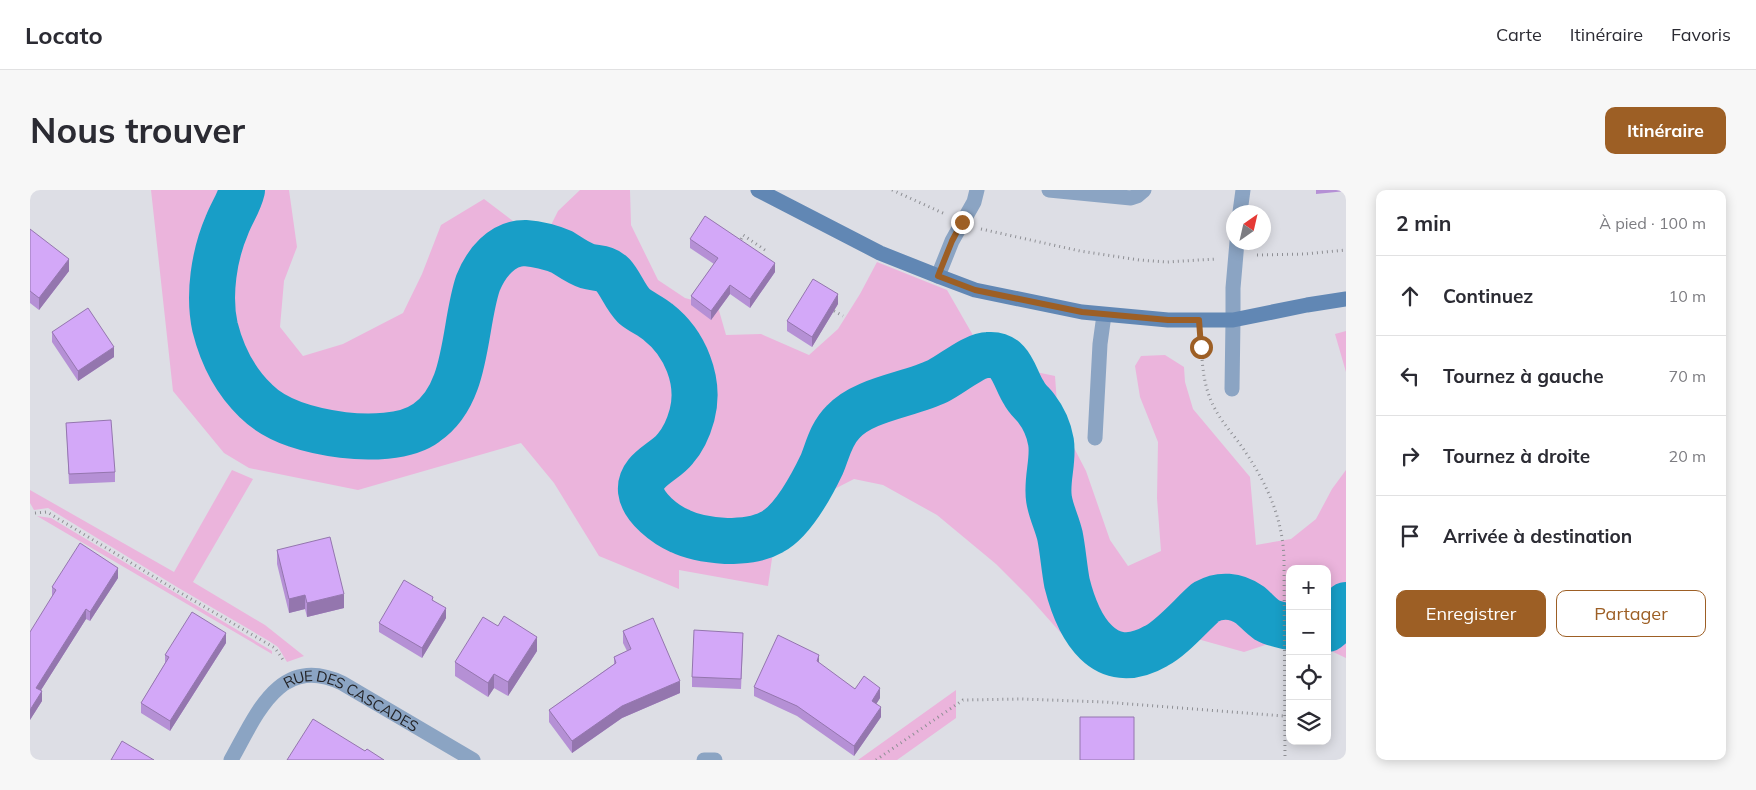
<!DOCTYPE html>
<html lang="fr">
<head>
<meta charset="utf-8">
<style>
	body { margin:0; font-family:Mulish,sans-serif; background:#f7f7f7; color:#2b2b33 }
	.controls { position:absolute; right:15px; bottom:15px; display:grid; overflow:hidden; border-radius:10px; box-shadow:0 2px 12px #0003 }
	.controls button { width:45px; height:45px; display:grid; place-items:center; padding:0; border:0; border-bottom:1px solid #e1e1e2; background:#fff; color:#2b2b33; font:25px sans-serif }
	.compass { position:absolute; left:1196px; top:15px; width:45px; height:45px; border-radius:50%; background:#fff; box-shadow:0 2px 12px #0003; rotate:34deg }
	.stop { position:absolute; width:15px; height:15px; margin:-11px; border:4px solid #9d5f25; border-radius:50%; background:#fff }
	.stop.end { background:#9d5f25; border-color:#fff; box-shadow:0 1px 5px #0008 }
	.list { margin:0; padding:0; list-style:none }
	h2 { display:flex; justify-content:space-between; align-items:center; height:65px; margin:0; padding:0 20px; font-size:21px }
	h2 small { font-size:16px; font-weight:400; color:#7c7c81 }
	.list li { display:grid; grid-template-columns:32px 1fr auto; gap:15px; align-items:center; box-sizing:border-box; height:80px; padding:0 20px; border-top:1px solid #e1e1e2 }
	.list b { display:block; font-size:19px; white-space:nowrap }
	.list em { font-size:16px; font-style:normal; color:#7c7c81 }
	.actions { display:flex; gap:10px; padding:15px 20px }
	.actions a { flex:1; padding:11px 0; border:1px solid #9d5f25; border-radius:10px; text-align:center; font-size:18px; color:#9d5f25 }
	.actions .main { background:#9d5f25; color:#fff }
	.icon { flex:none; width:28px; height:28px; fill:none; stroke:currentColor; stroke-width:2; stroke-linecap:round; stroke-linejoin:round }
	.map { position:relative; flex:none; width:1316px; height:570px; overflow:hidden; border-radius:10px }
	header { display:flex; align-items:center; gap:30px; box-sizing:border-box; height:70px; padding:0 25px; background:#fff; border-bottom:1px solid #e1e1e2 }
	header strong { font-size:24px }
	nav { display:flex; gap:28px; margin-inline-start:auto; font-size:18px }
	.intro { display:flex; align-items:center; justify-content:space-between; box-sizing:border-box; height:120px; padding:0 30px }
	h1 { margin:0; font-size:35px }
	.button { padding:12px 22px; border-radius:10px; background:#9d5f25; color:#fff; font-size:18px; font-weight:700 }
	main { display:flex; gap:30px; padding:0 30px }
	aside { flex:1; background:#fff; border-radius:10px; box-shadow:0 2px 12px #0003 }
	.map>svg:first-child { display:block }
	.green { fill:#ebb4dc }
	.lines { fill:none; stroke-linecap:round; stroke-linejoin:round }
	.river { stroke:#189ec7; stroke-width:46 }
	.path { stroke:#8e8f94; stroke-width:3; stroke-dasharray:1 4; stroke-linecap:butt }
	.service { stroke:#8ba4c3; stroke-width:15 }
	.minor { stroke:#8ba4c3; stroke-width:15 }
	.secondary { stroke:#6187b4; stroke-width:15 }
	.wall { fill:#b590d5 }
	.shaded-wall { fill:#9476ae }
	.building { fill:#d3a8f8; stroke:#9476ae }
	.route { stroke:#9d5f25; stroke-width:6 }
	.labels { text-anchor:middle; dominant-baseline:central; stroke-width:4.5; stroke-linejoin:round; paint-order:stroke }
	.street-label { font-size:15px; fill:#232326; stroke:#fff }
</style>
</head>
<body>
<header>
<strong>Locato</strong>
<nav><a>Carte</a><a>Itinéraire</a><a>Favoris</a></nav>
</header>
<div class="intro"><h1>Nous trouver</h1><a class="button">Itinéraire</a></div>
<main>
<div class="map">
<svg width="1316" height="570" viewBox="0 0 1316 570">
	<rect width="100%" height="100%" fill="#dddee5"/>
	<path class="green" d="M121 0H259L267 57 254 91 250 137 273 166 313 154 373 123 392 84 411 35 454 9 512 53 528 21 550 0H600L601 35 628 90 655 108 688 117 696 145 731 144 779 165 808 139 830 104 847 72 917 100 948 154 987 178 1025 186 1028 227 1056 281 1080 350 1098 376 1131 361 1127 308 1128 252 1110 207 1105 176 1111 166 1135 165 1154 177 1155 192 1163 219 1220 287 1226 355 1261 349 1286 329 1302 299 1316 280V468L1297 459V379H1260V447L1214 462 1164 448 1148 447 1128 456 1107 478H1062L998 406 966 374 907 325 853 295 824 289 783 310 746 341 738 396 649 380V399L569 366 524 293 491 253 328 300 219 278 194 263 143 201Z
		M1316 141V182L1305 144Z
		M202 280 223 289 163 392 235 435 274 466 257 472 248 457 239 451 147 397 18 318 4 320 0 313V300L144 382Z
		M7 326 21 328 242 461V464Z
		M926 500V528L867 570H828Z"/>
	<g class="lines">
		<path class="river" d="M212 0C209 13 202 22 197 35 184 65 178 105 185 137 192 165 205 191 226 211 248 233 283 241 313 245 337 248 376 248 396 233 439 204 433 137 448 93 456 73 472 53 495 53 508 54 520 57 532 62 540 67 548 73 557 76 567 79 575 77 583 85 591 94 595 107 604 116 611 122 621 126 628 132 655 153 671 191 662 225 659 236 653 250 645 259 634 273 609 280 611 301 613 318 636 335 650 341 664 348 680 350 696 351 712 351 728 350 742 342 763 331 782 295 792 274 798 259 801 244 813 232 834 209 879 205 908 191 922 184 944 165 958 165 982 163 984 188 994 203 997 209 1002 213 1006 218 1013 227 1019 240 1021 252 1024 271 1016 290 1019 309 1021 322 1027 333 1030 346 1033 361 1034 377 1037 393 1048 437 1074 486 1126 456 1143 447 1161 425 1176 412 1190 404 1206 405 1220 415 1226 420 1231 426 1237 430 1244 434 1252 435 1260 437
			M1297 439 1306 432 1316 415"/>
		<path class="path" d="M862 0 915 24
			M951 39 1050 61 1109 70 1137 72 1186 69
			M711 49 713 45 735 60
			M1227 65 1275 64 1316 60
			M804 121 813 126
			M1171 150C1172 173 1173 196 1184 217 1191 231 1201 242 1210 254 1235 290 1253 326 1254 370L1255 570
			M5 323 17 322 22 325 149 402 245 458 254 471
			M846 570 933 510 992 509 1074 512 1254 526"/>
		<path class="service" d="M1019 0 1101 8 1107 6 1114 0
			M908 86 922 51 944 12 947 0
			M1202 199 1203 130
			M1065 248 1070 154 1074 125"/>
		<g class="minor">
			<path d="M1210 22 1213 0"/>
			<path d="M1203 130V98L1207 52"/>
			<path id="s1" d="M201 570C226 526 249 463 312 493L443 570"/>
			<path d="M674 570H685"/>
		</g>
		<path class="secondary" d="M728 0 850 63 908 86 945 100 1052 122 1138 130H1203L1277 115 1316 109"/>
	</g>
	<path class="wall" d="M1286 0H1316V1L1286 4Z
		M0 39 39 81 9 120 0 113Z
		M660 49 745 82 720 118 700 104 681 130 661 115V106L684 74 660 58Z
		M808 114 782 157 757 141V131Z
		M22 142 84 167 48 191 22 152Z
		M36 233 85 282V292L39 294Z
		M247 360 314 418 277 427 275 419 259 423 247 374Z
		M88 388 60 431 56 429 11 500 12 511 0 530 22 407V397Z
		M403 410 416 428 392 468 349 442V433Z
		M593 441 650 503 592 528 542 563 519 532V520L584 474V467L597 461 593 453Z
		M196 453 140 541 111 523V513L135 473V465Z
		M713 453 711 499 662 497V487Z
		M507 461 478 506 464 498 458 507 425 486V472Z
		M789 474 825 499 850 508 846 514 851 527 824 566 767 526 724 506V497Z"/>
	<path class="shaded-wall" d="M39 69V81L9 120V108Z
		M745 73V82L720 118V109Z
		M700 95V104L681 130V121Z
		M808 104V114L782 157V147Z
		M84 157V167L48 191V181Z
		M88 378V388L60 431V422Z
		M314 404V418L277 427V413Z
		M275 405V419L259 423V409Z
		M416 418V428L392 468V458Z
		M56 419V429L6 508V498Z
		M196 443V453L140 541V531Z
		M507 447V461L478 506V492Z
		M789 465V475L787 471Z
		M464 484V498L458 507V493Z
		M650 491V503L592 528 542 563V551L592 516Z
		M850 498V508L842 521V511Z
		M12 501V511L0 530V520Z
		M851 517V527L824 566V556Z"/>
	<path class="building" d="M675 26 745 73 720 109 700 95 681 121 661 106 688 68 660 49Z
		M0 39 39 69 9 108 0 101Z
		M783 89 808 104 782 147 757 131Z
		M58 118 84 157 48 181 22 142Z
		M81 230 85 282 39 284 36 233Z
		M300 347 314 404 277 413 275 405 259 409 247 360Z
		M50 353 88 378 60 422 56 419 6 498 12 501 0 520V442L26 400 22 397Z
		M374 390 403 407 402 410 416 418 392 458 349 433Z
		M162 422 196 443 140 531 111 513 139 467 135 465Z
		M474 426 507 447 478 492 464 484 458 493 425 472 453 427 468 436Z
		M623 428 650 491 592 516 542 551 519 520 586 473 584 467 601 459 593 441Z
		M664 440 713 443 711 489 662 487Z
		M748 445 789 465 787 471 825 499 834 486 850 498 842 511 851 517 824 556 767 516 724 497Z
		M1050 527H1104V570H1050Z
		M283 529 335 561 337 559 354 570H257Z
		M92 551 124 570H81Z"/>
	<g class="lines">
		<path class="route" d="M932 32 922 51 908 86 945 100 1052 122 1138 130H1169L1171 157"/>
	</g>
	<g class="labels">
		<g class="street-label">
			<text stroke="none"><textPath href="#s1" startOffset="168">RUE DES CASCADES</textPath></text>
		</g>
	</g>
</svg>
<div class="controls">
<button>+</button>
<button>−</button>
<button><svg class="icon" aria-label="locate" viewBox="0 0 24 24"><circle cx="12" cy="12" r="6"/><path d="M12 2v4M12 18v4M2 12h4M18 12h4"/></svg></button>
<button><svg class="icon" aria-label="layers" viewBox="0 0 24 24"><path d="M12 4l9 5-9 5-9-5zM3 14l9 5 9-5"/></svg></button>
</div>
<svg class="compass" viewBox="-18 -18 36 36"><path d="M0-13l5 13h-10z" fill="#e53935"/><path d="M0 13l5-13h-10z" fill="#7c7c81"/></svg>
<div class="stop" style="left:1171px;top:157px"></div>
<div class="stop end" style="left:932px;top:32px"></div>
</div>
<aside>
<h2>2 min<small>À pied · 100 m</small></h2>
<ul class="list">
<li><svg class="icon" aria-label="ahead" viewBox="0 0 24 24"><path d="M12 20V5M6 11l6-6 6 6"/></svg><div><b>Continuez</b></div><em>10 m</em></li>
<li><svg class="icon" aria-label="left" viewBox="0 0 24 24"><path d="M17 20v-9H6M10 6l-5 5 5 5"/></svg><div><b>Tournez à gauche</b></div><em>70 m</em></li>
<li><svg class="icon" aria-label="right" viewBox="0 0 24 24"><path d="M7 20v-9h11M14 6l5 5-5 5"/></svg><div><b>Tournez à droite</b></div><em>20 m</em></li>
<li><svg class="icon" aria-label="arrive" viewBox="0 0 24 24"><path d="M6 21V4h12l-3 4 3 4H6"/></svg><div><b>Arrivée à destination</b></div></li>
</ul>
<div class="actions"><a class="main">Enregistrer</a><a>Partager</a></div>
</aside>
</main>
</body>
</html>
